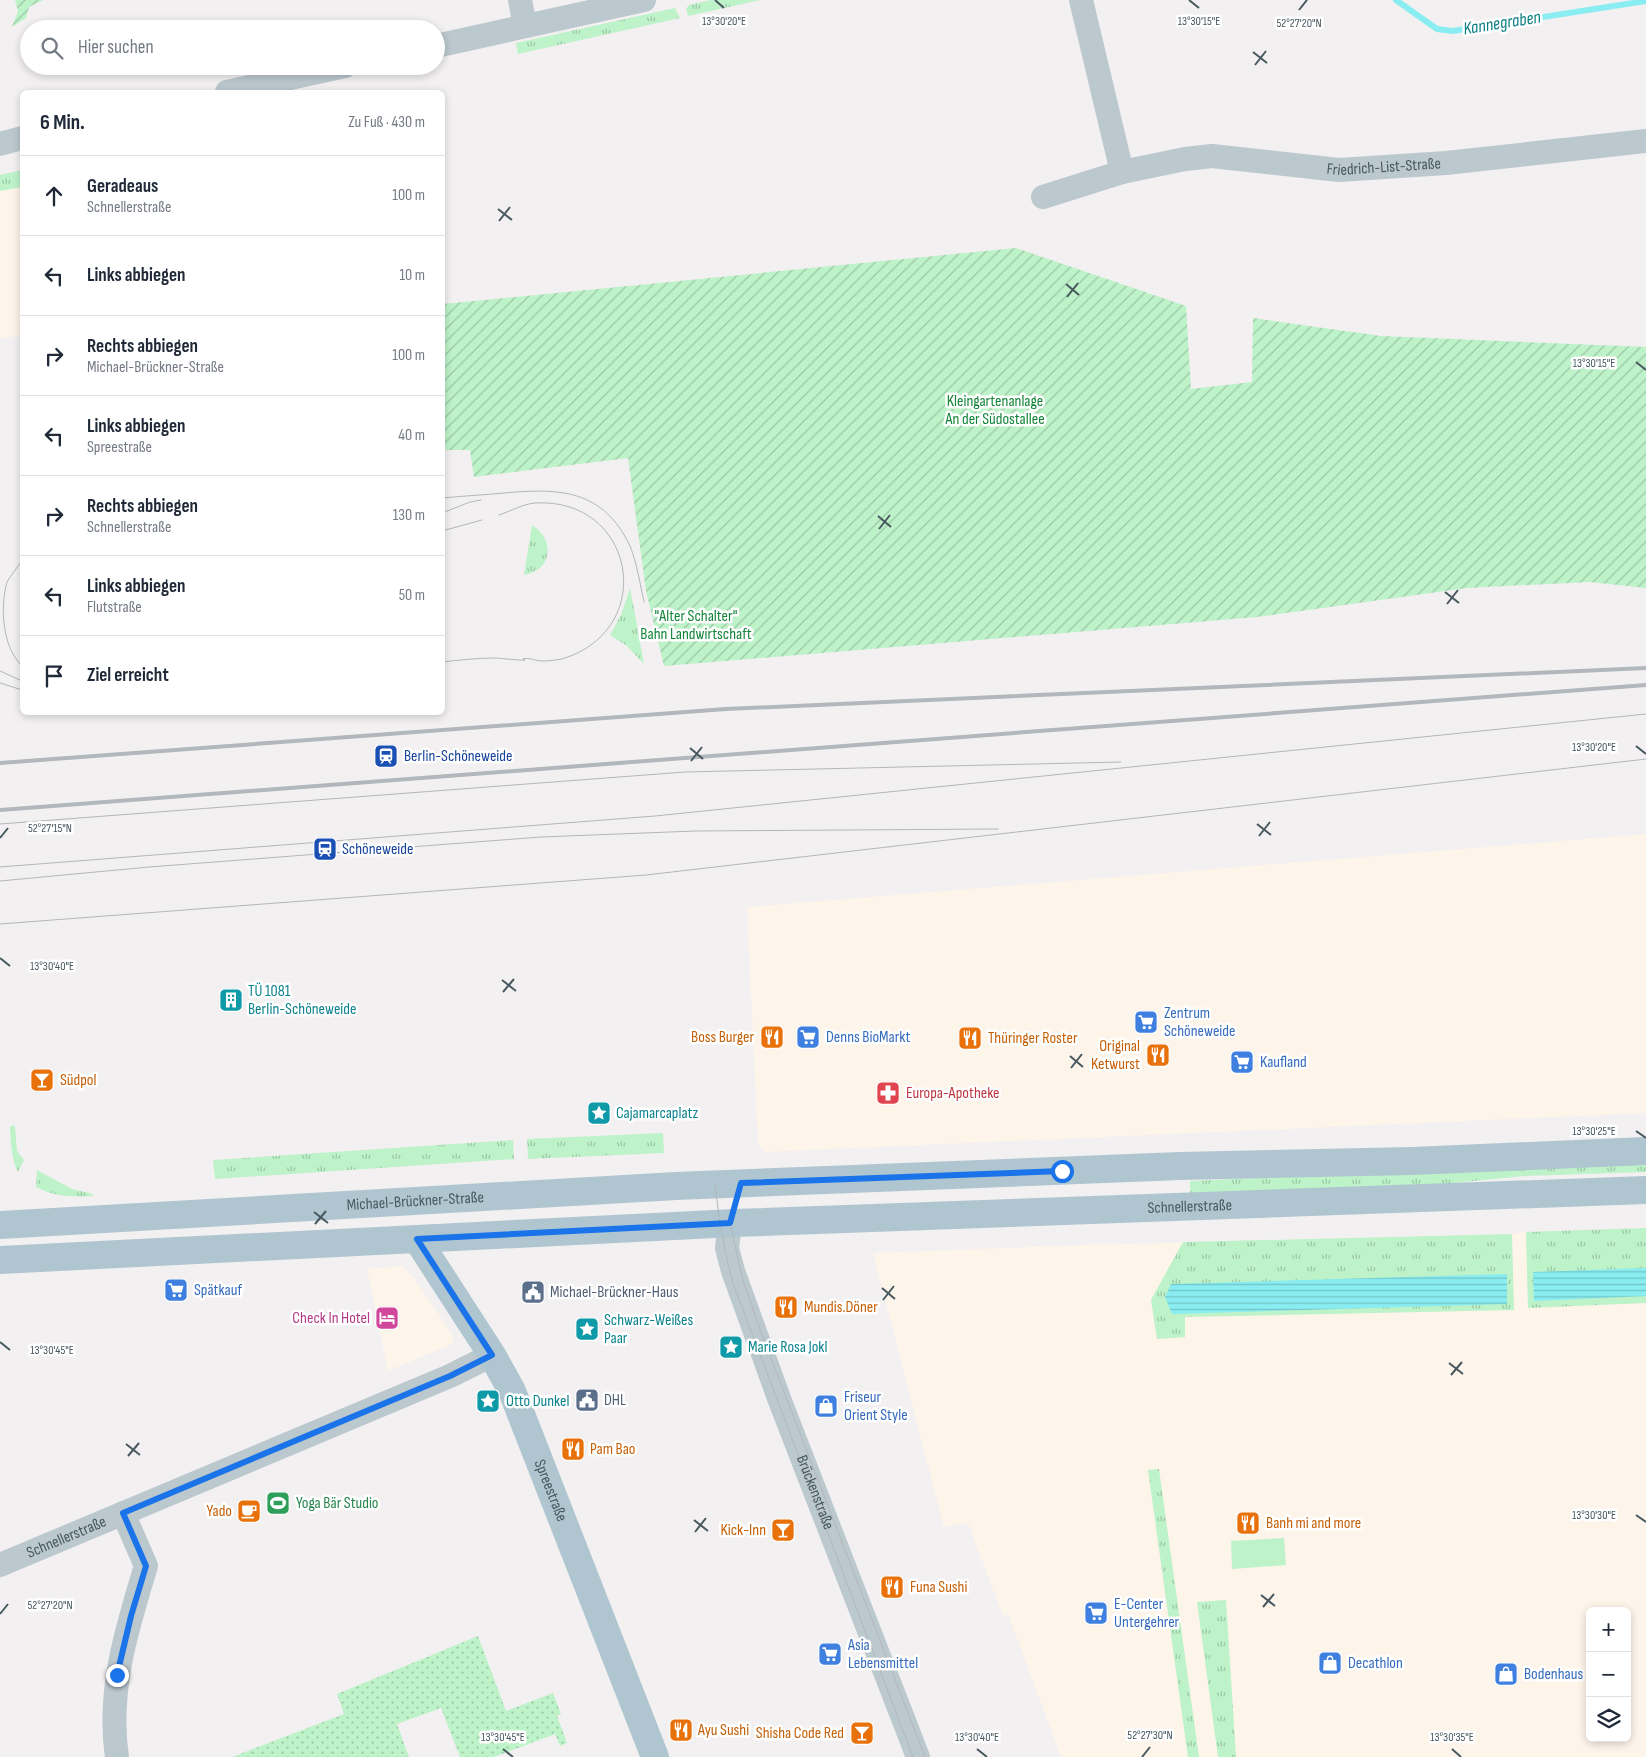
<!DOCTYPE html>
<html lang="de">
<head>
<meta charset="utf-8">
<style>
	body { margin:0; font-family:"Sofia Sans Condensed",sans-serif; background:#f2f2f3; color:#1f2937 }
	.controls { position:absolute; right:15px; bottom:15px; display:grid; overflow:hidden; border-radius:8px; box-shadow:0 2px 8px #0003 }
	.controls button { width:45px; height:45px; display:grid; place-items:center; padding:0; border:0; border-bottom:1px solid #e0e1e3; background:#fff; color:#1f2937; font:25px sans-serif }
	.stop { position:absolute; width:15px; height:15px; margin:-11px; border:4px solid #1a73e8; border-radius:50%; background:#fff }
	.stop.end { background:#1a73e8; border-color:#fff; box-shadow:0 1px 5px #0008 }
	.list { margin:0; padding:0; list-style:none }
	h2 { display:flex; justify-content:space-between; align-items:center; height:65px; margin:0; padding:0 20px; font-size:21px }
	h2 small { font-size:16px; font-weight:400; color:#747a83 }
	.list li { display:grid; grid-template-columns:32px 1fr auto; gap:15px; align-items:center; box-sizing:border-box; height:80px; padding:0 20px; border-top:1px solid #e0e1e3 }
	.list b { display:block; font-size:19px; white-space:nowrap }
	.list p { margin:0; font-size:16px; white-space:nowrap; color:#747a83 }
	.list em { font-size:16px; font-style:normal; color:#747a83 }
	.icon { flex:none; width:28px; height:28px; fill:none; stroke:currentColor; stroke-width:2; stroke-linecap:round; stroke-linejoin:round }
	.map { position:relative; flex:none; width:1646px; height:1757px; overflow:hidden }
	.search { position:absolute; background:#fff; box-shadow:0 2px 8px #0003; left:20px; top:20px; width:425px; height:55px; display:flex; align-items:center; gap:12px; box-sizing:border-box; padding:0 18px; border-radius:28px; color:#747a83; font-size:19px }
	.panel { position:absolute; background:#fff; box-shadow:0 2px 8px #0003; left:20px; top:90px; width:425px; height:625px; border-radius:8px }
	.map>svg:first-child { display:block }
	.commercial { fill:#fdf4ea; fill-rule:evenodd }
	.grass { fill:url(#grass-tufts) }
	.park { fill:url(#park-dots) }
	.garden { fill:url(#garden-furrows) }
	.pitch { fill:#bef2c9 }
	.water { fill:url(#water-rules) }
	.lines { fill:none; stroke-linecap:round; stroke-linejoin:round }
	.stream { stroke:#89edf1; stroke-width:6 }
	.minor { stroke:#bbc8ce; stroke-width:24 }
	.major { stroke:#afc6d0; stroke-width:28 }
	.tram { stroke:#b2b7bb; stroke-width:1 }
	.rail { stroke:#b2b7bb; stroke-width:4 }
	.route { stroke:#1a73e8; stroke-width:6 }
	.ticks { fill:none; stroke:#47585f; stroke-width:2 }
	.labels { text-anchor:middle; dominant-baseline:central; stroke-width:5; stroke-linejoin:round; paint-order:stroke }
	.street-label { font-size:16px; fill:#47585f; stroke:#fff }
	.park-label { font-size:16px; fill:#138538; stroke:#fff }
	.transit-label { font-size:16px; fill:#164399; stroke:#fff; text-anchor:start }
	.culture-label { font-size:16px; fill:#0d838f; stroke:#fff; text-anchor:start }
	.shop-label { font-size:16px; fill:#366cbe; stroke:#fff; text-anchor:start }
	.food-label { font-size:16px; fill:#c56008; stroke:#fff; text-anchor:start }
	.health-label { font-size:16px; fill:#be3a42; stroke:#fff; text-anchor:start }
	.service-label { font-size:16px; fill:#4e5e75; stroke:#fff; text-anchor:start }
	.hotel-label { font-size:16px; fill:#b23c85; stroke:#fff; text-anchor:end }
	.leisure-label { font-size:16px; fill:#27864d; stroke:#fff; text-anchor:start }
	.water-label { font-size:18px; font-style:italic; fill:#097e83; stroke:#fff }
	.ticks-label { font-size:12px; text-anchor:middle; fill:#47585f; stroke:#fff; stroke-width:5; stroke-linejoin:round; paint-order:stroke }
</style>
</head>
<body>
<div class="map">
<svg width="1646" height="1757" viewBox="0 0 1646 1757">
	<defs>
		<pattern id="grass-tufts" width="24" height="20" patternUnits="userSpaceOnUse" patternTransform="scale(1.25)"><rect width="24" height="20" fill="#bef2c9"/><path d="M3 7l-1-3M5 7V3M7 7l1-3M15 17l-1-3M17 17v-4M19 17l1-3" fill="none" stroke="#9cc7a6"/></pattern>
		<pattern id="park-dots" width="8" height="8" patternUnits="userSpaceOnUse" patternTransform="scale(1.25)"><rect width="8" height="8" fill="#bef2c9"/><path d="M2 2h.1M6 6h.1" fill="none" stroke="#9cc7a6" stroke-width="1.8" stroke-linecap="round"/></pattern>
		<pattern id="garden-furrows" width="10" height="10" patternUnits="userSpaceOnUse" patternTransform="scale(1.25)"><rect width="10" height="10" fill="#bef2c9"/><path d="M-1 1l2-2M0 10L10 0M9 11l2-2" fill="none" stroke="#9cc7a6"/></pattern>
		<pattern id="water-rules" width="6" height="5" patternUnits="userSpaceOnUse" patternTransform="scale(1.25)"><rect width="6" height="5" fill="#89edf1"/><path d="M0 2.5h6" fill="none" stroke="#72c3c6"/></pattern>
	</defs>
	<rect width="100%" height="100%" fill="#f3f0f1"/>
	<path class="commercial" d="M22 170V336L0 338V175Z
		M1646 834V1113L765 1152 758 1143 747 907Z
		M1646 1228V1757H1061L1008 1614 1003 1616 968 1523 944 1527 873 1253 1083 1245 1512 1234 1526 1232ZM1590 1611H1627V1738H1590Z
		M402 1266 415 1279 454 1337 452 1344 388 1371 367 1269Z"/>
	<path class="grass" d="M711 0H760L688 16 686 9 689 5Z
		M675 8 680 18 518 54 516 43Z
		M22 170V187L0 191V175Z
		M532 525C555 540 553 570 524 575Z
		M630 588 644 664 627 646 610 635 621 615Z
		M13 1125 15 1127 17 1151 24 1160 18 1172C11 1159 11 1141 10 1127Z
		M663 1133 664 1153 528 1159 527 1139Z
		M513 1140 514 1159 215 1179 213 1160Z
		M1646 1161V1172L1525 1176 1412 1187 1190 1194V1181Z
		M37 1170 72 1189 93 1194V1196C72 1197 55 1197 36 1187Z
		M1646 1228V1303L1528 1308 1526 1232Z
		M1512 1234 1514 1310 1185 1317V1337L1157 1339 1151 1300 1183 1242Z
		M1159 1469 1199 1757H1188L1148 1470Z
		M1226 1600 1236 1757H1218L1197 1602Z"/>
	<path class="park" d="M478 1636 506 1711 553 1693 561 1714 557 1716 567 1743 560 1746 555 1734 494 1757H460L441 1708 397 1724 409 1757H232L344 1714 337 1694Z"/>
	<path class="garden" d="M15 0H43L29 7 26 18 12 27 18 11Z
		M1016 248 1186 306 1191 389 1252 382 1253 318 1381 336 1646 347V588L1590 582 1467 588 1257 617 664 666 646 591 628 458 474 477 470 450H446L442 434 443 304Z"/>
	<path class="pitch" d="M1284 1538 1286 1565 1232 1569 1231 1541Z"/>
	<path class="water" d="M1646 1268V1296L1534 1301 1533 1272Z
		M1507 1274V1304L1172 1314 1165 1297 1171 1284Z"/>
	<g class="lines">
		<path class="stream" d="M1396 0 1437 29 1453 31 1646 1"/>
		<g class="minor">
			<path d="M520 0 525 26"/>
			<path id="s1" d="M1081 0 1122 172 1185 159 1212 156 1339 170 1446 163 1646 141"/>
			<path d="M436 46 644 0"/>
			<path d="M227 92 345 66"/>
			<path d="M0 144 22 138"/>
			<path d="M1043 197 1122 172"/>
			<path id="s2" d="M730 1223 727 1248 733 1271 780 1401 918 1757"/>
			<path id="s3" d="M0 1565 450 1376 492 1355"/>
			<path d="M117 1757C107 1692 127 1628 146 1566L123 1513"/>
		</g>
		<g class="major">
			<path id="s4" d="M0 1225 676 1186 1180 1166 1412 1161 1646 1151"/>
			<path id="s5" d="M417 1239 492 1355 512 1391 655 1757"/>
			<path id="s6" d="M0 1260 734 1223 1646 1190"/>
		</g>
		<path class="tram" d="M442 498C463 496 483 495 504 493 559 488 603 489 630 546 637 563 640 584 644 602
			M442 513 470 502 481 500
			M442 531 482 520
			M22 560C18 567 11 575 7 582 0 607 2 647 22 666
			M442 662C460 660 478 658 495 658 500 658 523 661 525 660 525 659 522 659 523 659 528 657 536 661 542 661 549 661 561 660 568 657 658 624 633 497 535 503 523 504 511 511 499 515
			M0 671 22 681
			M0 683 22 690
			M0 824 685 772 1121 762
			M0 867 655 816 1646 714
			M0 881 149 867 541 837 695 831 998 829
			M0 924 646 875 1646 759
			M715 1184C719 1219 724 1253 734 1286L913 1757
			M730 1223 742 1277 761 1332 925 1757"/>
		<path class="rail" d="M0 763 726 709 1646 668
			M0 810 1646 685"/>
	</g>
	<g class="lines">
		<path class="route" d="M117 1675 131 1616 146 1566 123 1513 450 1376 492 1355 417 1239 730 1223 741 1183 1062 1171"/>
	</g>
	<path class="ticks" d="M715 0 724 8M1189 0 1199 8M1299 10 1307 0M1253 52 1267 63M1255 65 1266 51M498 209 512 220M499 221 510 207M1066 284 1079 295M1067 297 1078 283M1636 362 1646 370M878 516 891 527M879 529 890 515M1445 592 1459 603M1447 604 1458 590M1636 746 1646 754M690 748 703 759M691 761 702 747M1257 824 1271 835M1259 836 1270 822M0 838 8 828M0 958 10 966M502 980 516 991M503 992 514 979M1070 1056 1083 1067M1071 1068 1082 1054M1636 1131 1646 1138M314 1212 328 1223M315 1224 326 1211M882 1288 895 1299M883 1300 894 1286M0 1342 10 1350M1449 1363 1463 1374M1451 1375 1462 1362M126 1444 140 1455M128 1456 139 1443M1636 1515 1646 1522M694 1520 708 1531M695 1532 706 1518M1261 1595 1275 1606M1263 1607 1274 1594M0 1614 8 1604M503 1749 513 1757M977 1749 987 1757M1452 1749 1461 1757M1142 1757 1150 1747"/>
	<defs>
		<g id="station-square" transform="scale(1.25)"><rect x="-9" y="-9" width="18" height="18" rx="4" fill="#1a4fb4" stroke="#fff"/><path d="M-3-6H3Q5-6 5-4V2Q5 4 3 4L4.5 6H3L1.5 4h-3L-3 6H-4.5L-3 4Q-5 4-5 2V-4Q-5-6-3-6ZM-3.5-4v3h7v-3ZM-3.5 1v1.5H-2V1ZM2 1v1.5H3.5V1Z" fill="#fff"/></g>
		<g id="building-square" transform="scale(1.25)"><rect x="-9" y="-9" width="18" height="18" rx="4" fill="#0f9aa8" stroke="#fff"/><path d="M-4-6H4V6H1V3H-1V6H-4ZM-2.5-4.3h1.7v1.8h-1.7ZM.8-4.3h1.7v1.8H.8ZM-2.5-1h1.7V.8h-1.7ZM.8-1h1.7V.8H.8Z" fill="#fff"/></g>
		<g id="supermarket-square" transform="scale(1.25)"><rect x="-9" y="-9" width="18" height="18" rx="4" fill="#3f7fe0" stroke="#fff"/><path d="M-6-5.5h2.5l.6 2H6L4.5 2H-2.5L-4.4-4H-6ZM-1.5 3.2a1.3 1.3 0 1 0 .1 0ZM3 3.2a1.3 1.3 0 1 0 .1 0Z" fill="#fff"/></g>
		<g id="restaurant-square" transform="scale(1.25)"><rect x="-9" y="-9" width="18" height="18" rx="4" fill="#e8710a" stroke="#fff"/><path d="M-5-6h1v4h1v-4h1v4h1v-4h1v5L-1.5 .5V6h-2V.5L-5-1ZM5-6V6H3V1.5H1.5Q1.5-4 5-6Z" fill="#fff"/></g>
		<g id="bar-square" transform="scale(1.25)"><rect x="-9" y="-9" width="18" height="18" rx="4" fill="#e8710a" stroke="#fff"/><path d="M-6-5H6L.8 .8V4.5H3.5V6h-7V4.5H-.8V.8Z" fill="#fff"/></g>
		<g id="pharmacy-square" transform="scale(1.25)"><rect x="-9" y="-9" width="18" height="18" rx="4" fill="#e0444e" stroke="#fff"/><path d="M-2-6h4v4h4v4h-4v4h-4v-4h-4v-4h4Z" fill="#fff"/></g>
		<g id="sight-square" transform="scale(1.25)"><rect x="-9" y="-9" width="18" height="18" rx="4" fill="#0f9aa8" stroke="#fff"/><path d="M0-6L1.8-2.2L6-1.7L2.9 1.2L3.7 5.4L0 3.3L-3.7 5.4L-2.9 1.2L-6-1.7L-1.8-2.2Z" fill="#fff"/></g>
		<g id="civic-square" transform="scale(1.25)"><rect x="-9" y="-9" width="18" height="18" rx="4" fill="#5c6f8a" stroke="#fff"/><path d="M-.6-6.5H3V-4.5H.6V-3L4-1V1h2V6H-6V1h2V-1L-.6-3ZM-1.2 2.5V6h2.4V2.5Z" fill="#fff"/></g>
		<g id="hotel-square" transform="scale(1.25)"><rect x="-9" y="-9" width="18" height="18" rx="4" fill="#d1479c" stroke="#fff"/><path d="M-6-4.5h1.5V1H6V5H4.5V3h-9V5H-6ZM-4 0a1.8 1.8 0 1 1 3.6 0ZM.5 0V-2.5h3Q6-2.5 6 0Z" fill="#fff"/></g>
		<g id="shop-square" transform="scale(1.25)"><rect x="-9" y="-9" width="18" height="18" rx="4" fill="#3f7fe0" stroke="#fff"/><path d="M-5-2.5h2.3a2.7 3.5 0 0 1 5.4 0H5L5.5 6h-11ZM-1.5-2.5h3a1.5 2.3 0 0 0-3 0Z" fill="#fff"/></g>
		<g id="stadium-square" transform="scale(1.25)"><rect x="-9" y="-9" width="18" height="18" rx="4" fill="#2e9e5b" stroke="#fff"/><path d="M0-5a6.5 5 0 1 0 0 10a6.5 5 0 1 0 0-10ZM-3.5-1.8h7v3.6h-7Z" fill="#fff"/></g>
		<g id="cafe-square" transform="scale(1.25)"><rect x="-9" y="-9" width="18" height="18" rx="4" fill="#e8710a" stroke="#fff"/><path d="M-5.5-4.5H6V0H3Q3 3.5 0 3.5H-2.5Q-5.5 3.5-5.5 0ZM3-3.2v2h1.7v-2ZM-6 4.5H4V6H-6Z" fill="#fff"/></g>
	</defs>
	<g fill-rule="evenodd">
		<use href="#station-square" x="386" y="756"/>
		<use href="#station-square" x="325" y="849"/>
		<use href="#building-square" x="231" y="1000"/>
		<use href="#supermarket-square" x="1146" y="1022"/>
		<use href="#restaurant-square" x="772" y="1037"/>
		<use href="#supermarket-square" x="808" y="1037"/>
		<use href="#restaurant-square" x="970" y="1038"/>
		<use href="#restaurant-square" x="1158" y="1055"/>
		<use href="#supermarket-square" x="1242" y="1062"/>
		<use href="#bar-square" x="42" y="1080"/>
		<use href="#pharmacy-square" x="888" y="1093"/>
		<use href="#sight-square" x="599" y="1113"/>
		<use href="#supermarket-square" x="176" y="1290"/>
		<use href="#civic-square" x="533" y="1292"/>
		<use href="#restaurant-square" x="786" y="1307"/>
		<use href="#hotel-square" x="387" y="1318"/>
		<use href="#sight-square" x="587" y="1329"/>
		<use href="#sight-square" x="731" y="1347"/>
		<use href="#civic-square" x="587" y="1400"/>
		<use href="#sight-square" x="488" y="1401"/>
		<use href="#shop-square" x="826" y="1406"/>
		<use href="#restaurant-square" x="573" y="1449"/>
		<use href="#stadium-square" x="278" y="1503"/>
		<use href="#cafe-square" x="249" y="1511"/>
		<use href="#restaurant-square" x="1248" y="1523"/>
		<use href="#bar-square" x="783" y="1530"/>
		<use href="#restaurant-square" x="892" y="1587"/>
		<use href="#supermarket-square" x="1096" y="1613"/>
		<use href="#supermarket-square" x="830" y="1654"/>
		<use href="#shop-square" x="1330" y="1663"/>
		<use href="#shop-square" x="1506" y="1674"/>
		<use href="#restaurant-square" x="681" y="1730"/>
		<use href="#bar-square" x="862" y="1733"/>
	</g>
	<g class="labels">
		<g class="street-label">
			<text stroke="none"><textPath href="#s1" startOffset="441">Friedrich-List-Straße</textPath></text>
			<text stroke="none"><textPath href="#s4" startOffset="416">Michael-Brückner-Straße</textPath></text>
			<text stroke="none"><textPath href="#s6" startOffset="1191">Schnellerstraße</textPath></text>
			<text stroke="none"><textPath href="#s5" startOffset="286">Spreestraße</textPath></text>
			<text stroke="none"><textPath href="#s2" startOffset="285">Brückenstraße</textPath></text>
			<text stroke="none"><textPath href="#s3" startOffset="72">Schnellerstraße</textPath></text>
		</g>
		<g class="park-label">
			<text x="995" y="401">Kleingartenanlage<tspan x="995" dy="18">An der Südostallee</tspan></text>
			<text x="696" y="616">"Alter Schalter"<tspan x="696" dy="18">Bahn Landwirtschaft</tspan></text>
		</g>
		<g class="transit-label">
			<text x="404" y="756">Berlin-Schöneweide</text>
			<text x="342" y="849">Schöneweide</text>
		</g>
		<g class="culture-label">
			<text x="248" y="991">TÜ 1081<tspan x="248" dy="18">Berlin-Schöneweide</tspan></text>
			<text x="616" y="1113">Cajamarcaplatz</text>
			<text x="604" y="1320">Schwarz-Weißes<tspan x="604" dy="18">Paar</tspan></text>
			<text x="748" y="1347">Marie Rosa Jokl</text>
			<text x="506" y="1401">Otto Dunkel</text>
		</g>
		<g class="shop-label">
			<text x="1164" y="1013">Zentrum<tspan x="1164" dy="18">Schöneweide</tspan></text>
			<text x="826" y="1037">Denns BioMarkt</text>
			<text x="1260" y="1062">Kaufland</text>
			<text x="194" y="1290">Spätkauf</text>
			<text x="844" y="1397">Friseur<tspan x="844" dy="18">Orient Style</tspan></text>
			<text x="1114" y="1604">E-Center<tspan x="1114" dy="18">Untergehrer</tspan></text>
			<text x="848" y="1645">Asia<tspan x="848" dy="18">Lebensmittel</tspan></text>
			<text x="1348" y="1663">Decathlon</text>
			<text x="1524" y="1674">Bodenhaus</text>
		</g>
		<g class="food-label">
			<text x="754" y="1037" text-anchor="end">Boss Burger</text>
			<text x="988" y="1038">Thüringer Roster</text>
			<text x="1140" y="1046" text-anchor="end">Original<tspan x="1140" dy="18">Ketwurst</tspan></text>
			<text x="60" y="1080">Südpol</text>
			<text x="804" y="1307">Mundis.Döner</text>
			<text x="590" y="1449">Pam Bao</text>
			<text x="232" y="1511" text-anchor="end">Yado</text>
			<text x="1266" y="1523">Banh mi and more</text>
			<text x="766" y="1530" text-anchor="end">Kick-Inn</text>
			<text x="910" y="1587">Funa Sushi</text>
			<text x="698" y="1730">Ayu Sushi</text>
			<text x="844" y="1733" text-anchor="end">Shisha Code Red</text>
		</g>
		<g class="health-label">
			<text x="906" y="1093">Europa-Apotheke</text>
		</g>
		<g class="service-label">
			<text x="550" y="1292">Michael-Brückner-Haus</text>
			<text x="604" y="1400">DHL</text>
		</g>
		<g class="hotel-label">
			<text x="370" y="1318">Check In Hotel</text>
		</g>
		<g class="leisure-label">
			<text x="296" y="1503">Yoga Bär Studio</text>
		</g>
		<g class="water-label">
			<text transform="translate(1502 23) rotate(-9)">Kannegraben</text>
		</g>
	</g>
	<g class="ticks-label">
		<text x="724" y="25">13°30'20"E</text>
		<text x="1199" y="25">13°30'15"E</text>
		<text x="1299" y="27">52°27'20"N</text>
		<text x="1594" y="367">13°30'15"E</text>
		<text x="1594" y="751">13°30'20"E</text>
		<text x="50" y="832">52°27'15"N</text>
		<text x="52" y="970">13°30'40"E</text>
		<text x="1594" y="1135">13°30'25"E</text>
		<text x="52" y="1354">13°30'45"E</text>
		<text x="1594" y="1519">13°30'30"E</text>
		<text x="50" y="1609">52°27'20"N</text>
		<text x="1150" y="1739">52°27'30"N</text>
		<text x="503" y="1741">13°30'45"E</text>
		<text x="977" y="1741">13°30'40"E</text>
		<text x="1452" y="1741">13°30'35"E</text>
	</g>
</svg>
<div class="controls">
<button>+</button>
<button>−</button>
<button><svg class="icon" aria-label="layers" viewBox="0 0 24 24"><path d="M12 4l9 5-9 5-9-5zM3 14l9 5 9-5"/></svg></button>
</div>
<div class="stop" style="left:1062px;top:1171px"></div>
<div class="stop end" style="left:117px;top:1675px"></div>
<div class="search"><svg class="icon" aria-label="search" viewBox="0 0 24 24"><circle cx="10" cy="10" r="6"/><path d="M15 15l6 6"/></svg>Hier suchen</div>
<section class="panel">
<h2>6 Min.<small>Zu Fuß · 430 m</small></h2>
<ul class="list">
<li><svg class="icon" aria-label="ahead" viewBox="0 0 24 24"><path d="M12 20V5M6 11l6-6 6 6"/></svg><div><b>Geradeaus</b><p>Schnellerstraße</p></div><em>100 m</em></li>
<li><svg class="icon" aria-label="left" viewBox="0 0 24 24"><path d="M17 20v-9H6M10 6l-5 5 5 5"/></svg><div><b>Links abbiegen</b></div><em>10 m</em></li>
<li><svg class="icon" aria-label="right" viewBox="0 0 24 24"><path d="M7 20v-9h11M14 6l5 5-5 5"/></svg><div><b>Rechts abbiegen</b><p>Michael-Brückner-Straße</p></div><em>100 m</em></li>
<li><svg class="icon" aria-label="left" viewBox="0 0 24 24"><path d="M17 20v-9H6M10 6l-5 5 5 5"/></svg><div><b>Links abbiegen</b><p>Spreestraße</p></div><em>40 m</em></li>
<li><svg class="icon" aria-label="right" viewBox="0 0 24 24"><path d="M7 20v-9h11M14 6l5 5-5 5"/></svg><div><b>Rechts abbiegen</b><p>Schnellerstraße</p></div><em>130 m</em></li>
<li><svg class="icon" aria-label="left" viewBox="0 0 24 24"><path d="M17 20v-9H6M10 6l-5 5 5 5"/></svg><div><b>Links abbiegen</b><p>Flutstraße</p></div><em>50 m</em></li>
<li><svg class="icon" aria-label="arrive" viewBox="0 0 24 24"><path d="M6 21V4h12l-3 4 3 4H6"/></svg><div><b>Ziel erreicht</b></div></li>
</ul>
</section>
</div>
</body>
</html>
